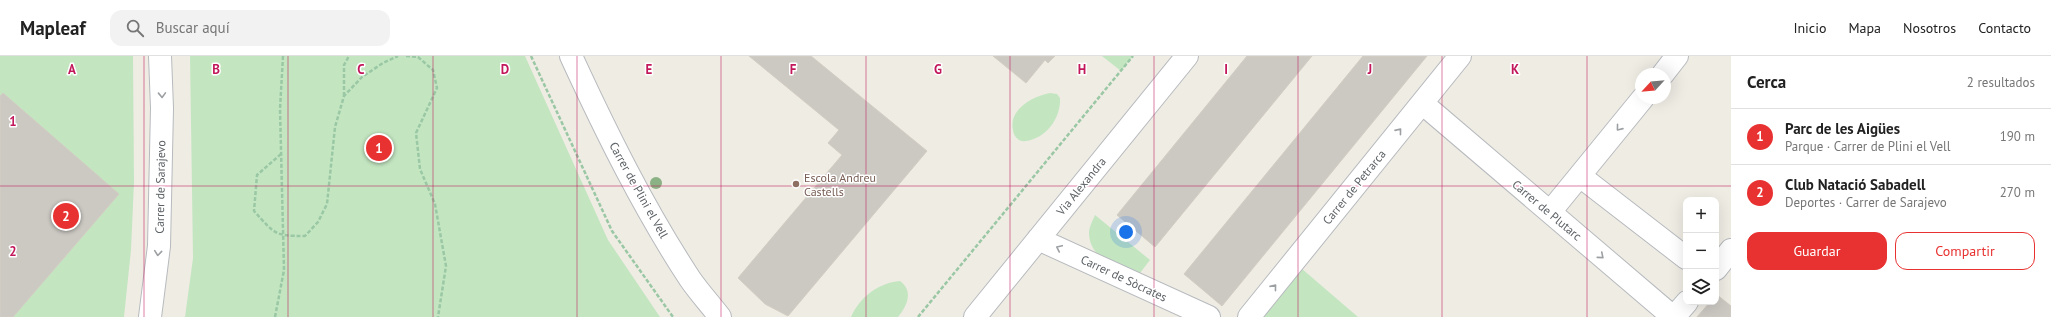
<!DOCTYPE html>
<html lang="es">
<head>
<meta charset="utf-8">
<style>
	body { margin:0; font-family:"PT Sans",sans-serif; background:#f2f2f2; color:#222 }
	.controls { position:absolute; right:12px; bottom:12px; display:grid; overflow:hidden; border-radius:8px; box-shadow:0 4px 16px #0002 }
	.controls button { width:36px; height:36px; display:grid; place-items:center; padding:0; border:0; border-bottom:1px solid #e0e0e0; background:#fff; color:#222; font:20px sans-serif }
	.compass { position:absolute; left:1635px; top:12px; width:36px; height:36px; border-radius:50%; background:#fff; box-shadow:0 4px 16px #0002; rotate:244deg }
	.you { position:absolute; left:1126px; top:176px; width:14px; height:14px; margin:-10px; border:3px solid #fff; border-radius:50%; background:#1a73e8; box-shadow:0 0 0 6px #1a73e833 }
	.badge { display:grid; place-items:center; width:26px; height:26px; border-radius:50%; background:#e83231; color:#fff; font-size:13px; font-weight:700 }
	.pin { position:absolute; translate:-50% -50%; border:2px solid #fff; box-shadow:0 1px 4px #0006 }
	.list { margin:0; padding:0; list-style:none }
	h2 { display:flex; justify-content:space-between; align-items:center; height:52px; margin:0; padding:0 16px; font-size:17px }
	h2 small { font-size:13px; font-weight:400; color:#767676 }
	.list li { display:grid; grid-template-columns:26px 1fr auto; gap:12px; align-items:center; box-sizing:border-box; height:56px; padding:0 16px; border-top:1px solid #e0e0e0 }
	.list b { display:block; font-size:15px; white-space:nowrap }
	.list p { margin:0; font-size:13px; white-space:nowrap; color:#767676 }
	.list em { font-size:13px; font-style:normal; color:#767676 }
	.actions { display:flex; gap:8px; padding:12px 16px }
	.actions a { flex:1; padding:9px 0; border:1px solid #e83231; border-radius:12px; text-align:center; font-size:14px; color:#e83231 }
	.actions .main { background:#e83231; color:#fff }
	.icon { flex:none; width:22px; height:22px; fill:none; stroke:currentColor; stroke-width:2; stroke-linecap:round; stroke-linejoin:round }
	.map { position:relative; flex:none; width:1731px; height:261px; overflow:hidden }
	header { display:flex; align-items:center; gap:24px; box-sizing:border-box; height:56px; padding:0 20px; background:#fff; border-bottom:1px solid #e0e0e0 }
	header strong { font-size:19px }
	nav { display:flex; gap:22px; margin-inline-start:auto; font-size:14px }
	.search { width:280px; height:36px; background:#f2f2f2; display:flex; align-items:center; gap:10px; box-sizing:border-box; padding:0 14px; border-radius:12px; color:#767676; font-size:15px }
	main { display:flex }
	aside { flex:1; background:#fff }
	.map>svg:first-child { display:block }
	.green { fill:#c3e6c1 }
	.building { fill:#ccc9c3; stroke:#d3cdc3 }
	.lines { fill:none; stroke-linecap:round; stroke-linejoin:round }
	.minor-casing { stroke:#b7babe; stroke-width:24 }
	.path { stroke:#9ac7a4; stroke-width:2.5; stroke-dasharray:4 2; stroke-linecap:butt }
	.minor { stroke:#fff; stroke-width:22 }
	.tree { fill:#8ab284 }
	.oneway { stroke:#9da0a3 }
	.grid { fill:none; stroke:#c2185b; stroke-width:1; stroke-opacity:0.55 }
	.education-dot { fill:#8d6e63; stroke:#fff; stroke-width:1.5 }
	.labels { text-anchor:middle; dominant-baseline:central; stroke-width:3; stroke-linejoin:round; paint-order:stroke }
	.education-label { font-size:12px; fill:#785e54; stroke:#fff; text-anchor:start }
	.street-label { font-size:12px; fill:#5c6165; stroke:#fff }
	.grid-label { font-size:13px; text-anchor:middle; font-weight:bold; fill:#c2185b; stroke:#fff; stroke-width:3; stroke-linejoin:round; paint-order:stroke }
</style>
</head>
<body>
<header>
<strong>Mapleaf</strong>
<div class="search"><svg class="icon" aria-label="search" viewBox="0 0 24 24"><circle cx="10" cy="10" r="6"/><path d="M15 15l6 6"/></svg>Buscar aquí</div>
<nav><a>Inicio</a><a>Mapa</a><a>Nosotros</a><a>Contacto</a></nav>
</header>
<main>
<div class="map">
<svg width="1731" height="261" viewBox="0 0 1731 261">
	<rect width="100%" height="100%" fill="#efece4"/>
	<path class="green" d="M0 0H133L134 126 131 194 124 261H0Z
		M190 0H525L608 184 660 261H185L193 202Z
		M1102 0H1133L1121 15Z
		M1050 37 1057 38 1060 42C1061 60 1049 79 1031 84 1027 85 1023 86 1019 84 1016 82 1013 78 1013 74 1008 53 1034 40 1050 37Z
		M1095 159 1150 204 1137 221C1117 214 1089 201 1089 177 1089 171 1093 164 1095 159Z
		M1294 206 1358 261H1249Z
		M900 225C914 235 907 250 898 261H851C860 241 878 227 900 225Z"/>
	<path class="building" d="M749 0H811L927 95 788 260 765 248 738 222 842 99 828 87 839 74Z
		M993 0H1055L1048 7 1045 4 1026 27Z
		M1247 0H1312L1155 191 1117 159Z
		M1363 0H1427L1222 250 1184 218Z
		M3 37 119 138 13 261H0V40Z
		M1716 238 1731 250V261H1697L1710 246H1716Z"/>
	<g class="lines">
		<g class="minor-casing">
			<path id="minor" d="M571 0C606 76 644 153 690 223 699 236 710 248 720 261
				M1663 18 1677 0
				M1422 47 1673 261
				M1580 120 1686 202
				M1550 156 1643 42
				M1038 183 1209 261
				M1716 213 1731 194
				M150 261 159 190 162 52 160 0
				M975 261 1187 0
				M1249 261 1460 0
				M1674 261 1687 246"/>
		</g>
		<path class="path" d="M406 0 418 1 433 14 437 32 416 77 420 113 435 148 446 210 438 261
			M531 0 612 175 673 261
			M344 40V9L349 0
			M281 98 257 119 254 155C275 178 274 180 305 180L318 166 327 148 335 71 344 40 362 21 383 7 398 0
			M275 261 284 214 280 53 283 0
			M918 261 1133 0"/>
		<use href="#minor" class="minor"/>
	</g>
	<circle class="tree" cx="656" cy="127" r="6"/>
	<defs><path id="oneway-chevron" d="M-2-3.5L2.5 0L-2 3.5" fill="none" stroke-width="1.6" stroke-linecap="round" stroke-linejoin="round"/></defs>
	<g class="oneway">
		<use href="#oneway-chevron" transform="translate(162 39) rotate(88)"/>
		<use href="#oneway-chevron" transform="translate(1619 72) rotate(129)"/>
		<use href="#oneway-chevron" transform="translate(1399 75) rotate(-51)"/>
		<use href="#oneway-chevron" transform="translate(1059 192) rotate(-155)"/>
		<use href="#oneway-chevron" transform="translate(158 197) rotate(96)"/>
		<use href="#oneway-chevron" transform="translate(1601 200) rotate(40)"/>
		<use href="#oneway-chevron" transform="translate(1274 231) rotate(-51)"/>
	</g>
	<path class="grid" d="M144 0V261M288 0V261M433 0V261M577 0V261M721 0V261M866 0V261M1010 0V261M1154 0V261M1298 0V261M1442 0V261M1587 0V261M0 130H1731"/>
	<circle class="education-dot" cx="796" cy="128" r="4"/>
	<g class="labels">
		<g class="education-label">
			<text x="804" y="121">Escola Andreu<tspan x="804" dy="14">Castells</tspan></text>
		</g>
		<g class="street-label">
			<text transform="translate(1081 130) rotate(-51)">Via Alexandra</text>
			<text transform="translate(160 131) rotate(-89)">Carrer de Sarajevo</text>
			<text transform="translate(1354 131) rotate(-51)">Carrer de Petrarca</text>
			<text transform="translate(639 134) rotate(61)">Carrer de Plini el Vell</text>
			<text transform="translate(1547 154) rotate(40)">Carrer de Plutarc</text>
			<text transform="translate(1124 222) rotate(25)">Carrer de Sòcrates</text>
		</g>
	</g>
	<g class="grid-label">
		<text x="72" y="18">A</text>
		<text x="216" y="18">B</text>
		<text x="361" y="18">C</text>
		<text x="505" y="18">D</text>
		<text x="649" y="18">E</text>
		<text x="793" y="18">F</text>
		<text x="938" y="18">G</text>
		<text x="1082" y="18">H</text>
		<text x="1226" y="18">I</text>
		<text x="1370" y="18">J</text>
		<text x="1515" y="18">K</text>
		<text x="13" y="70">1</text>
		<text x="13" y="200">2</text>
	</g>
</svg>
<div class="controls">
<button>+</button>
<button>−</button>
<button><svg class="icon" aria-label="layers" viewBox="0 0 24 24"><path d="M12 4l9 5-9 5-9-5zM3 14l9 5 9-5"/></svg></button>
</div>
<svg class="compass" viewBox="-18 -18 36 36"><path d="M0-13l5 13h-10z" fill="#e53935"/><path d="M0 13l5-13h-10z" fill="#767676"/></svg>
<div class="you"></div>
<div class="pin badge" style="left:379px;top:92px">1</div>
<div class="pin badge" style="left:66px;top:160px">2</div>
</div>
<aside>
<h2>Cerca<small>2 resultados</small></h2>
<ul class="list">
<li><span class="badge">1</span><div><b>Parc de les Aigües</b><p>Parque · Carrer de Plini el Vell</p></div><em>190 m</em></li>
<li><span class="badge">2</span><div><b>Club Natació Sabadell</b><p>Deportes · Carrer de Sarajevo</p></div><em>270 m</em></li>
</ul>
<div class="actions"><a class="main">Guardar</a><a>Compartir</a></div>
</aside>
</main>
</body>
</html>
